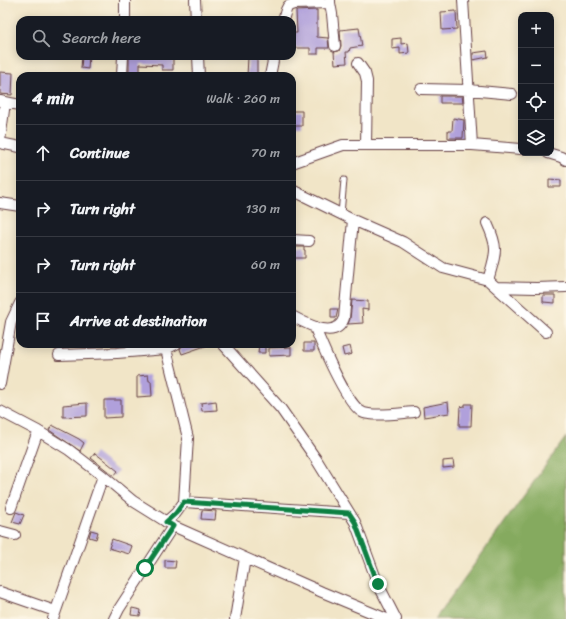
<!DOCTYPE html>
<html lang="en">
<head>
<meta charset="utf-8">
<style>
	body { margin:0; font-family:Sriracha,sans-serif; background:#20242c; color:#f1f3f6 }
	.controls { position:absolute; right:12px; top:12px; display:grid; overflow:hidden; border-radius:8px; box-shadow:0 2px 10px #0003 }
	.controls button { width:36px; height:36px; display:grid; place-items:center; padding:0; border:0; border-bottom:1px solid #363941; background:#171b24; color:#f1f3f6; font:20px sans-serif }
	.stop { position:absolute; width:12px; height:12px; margin:-9px; border:3px solid #0b8043; border-radius:50%; background:#fff }
	.stop.end { background:#0b8043; border-color:#fff; box-shadow:0 1px 4px #0008 }
	.list { margin:0; padding:0; list-style:none }
	h2 { display:flex; justify-content:space-between; align-items:center; height:52px; margin:0; padding:0 16px; font-size:17px }
	h2 small { font-size:13px; font-weight:400; color:#9ea1a6 }
	.list li { display:grid; grid-template-columns:26px 1fr auto; gap:12px; align-items:center; box-sizing:border-box; height:56px; padding:0 16px; border-top:1px solid #363941 }
	.list b { display:block; font-size:15px; white-space:nowrap }
	.list em { font-size:13px; font-style:normal; color:#9ea1a6 }
	.icon { flex:none; width:22px; height:22px; fill:none; stroke:currentColor; stroke-width:2; stroke-linecap:round; stroke-linejoin:round }
	.map { position:relative; flex:none; width:566px; height:619px; overflow:hidden }
	.search { position:absolute; background:#171b24; box-shadow:0 2px 10px #0003; left:16px; top:16px; width:280px; height:44px; display:flex; align-items:center; gap:10px; box-sizing:border-box; padding:0 14px; border-radius:12px; color:#9ea1a6; font-size:15px }
	.panel { position:absolute; background:#171b24; box-shadow:0 2px 10px #0003; left:16px; top:72px; width:280px; height:276px; border-radius:12px }
	.map>svg:first-child { display:block }
	.forest { fill:#85aa5f; stroke:#686445 }
	.building { fill:#b0a0db }
	.lines { fill:none; stroke-linecap:round; stroke-linejoin:round }
	.service-casing { stroke:#633d42; stroke-width:7 }
	.minor-casing { stroke:#633d42; stroke-width:12 }
	.service { stroke:#fff; stroke-width:5 }
	.minor { stroke:#fff; stroke-width:10 }
	.route { stroke:#0b8043; stroke-width:5 }
</style>
</head>
<body>
<div class="map">
<svg width="566" height="619" viewBox="0 0 566 619">
	<rect width="100%" height="100%" fill="#fcf5e5"/>
	<filter id="ink" filterUnits="userSpaceOnUse"><feTurbulence type="fractalNoise" baseFrequency=".025" numOctaves="2"/><feDisplacementMap in="SourceGraphic" scale="8" xChannelSelector="R" yChannelSelector="G"/><feConvolveMatrix kernelMatrix="1 2 1 2 8 2 1 2 1" color-interpolation-filters="sRGB"/></filter>
	<filter id="wash" filterUnits="userSpaceOnUse"><feTurbulence type="fractalNoise" baseFrequency=".012" numOctaves="4" result="noise"/><feDisplacementMap in="SourceGraphic" scale="16" xChannelSelector="R" yChannelSelector="G"/><feGaussianBlur stdDeviation="0.9" result="paint"/><feColorMatrix in="noise" values="0 0 0 0 0 0 0 0 0 0 0 0 0 0 0 0 0 1.4 0 .05"/><feComposite in="paint" operator="in"/></filter>
	<g filter="url(#wash)">
		<rect width="100%" height="100%" fill="#f1e5c7"/>
		<path class="forest" d="M566 437V619H435Z"/>
		<g id="blocks">
			<path class="building" d="M317 10V37L328 38 329 48H318V54H310V48H293L294 33H297L296 11Z
				M456 11 457 29 442 30 441 12Z
				M359 28 362 46 350 48 349 52H346L347 63 335 64 334 52 339 51 341 46 340 30Z
				M401 38V44L408 43 409 53 400 54V48L392 49V39Z
				M487 51 488 57 473 60V53Z
				M82 56H89L88 69 81 68Z
				M129 56H173V70H162V65L140 64V75H129Z
				M248 57H257V76H247Z
				M0 72 13 73 12 95 0 94Z
				M440 96H462L463 103H440Z
				M292 111H302V126H292Z
				M453 118 464 120 463 138H448V131H452Z
				M549 179 561 180V187H549Z
				M292 247H304V250H305V258H292Z
				M543 295H555V303L543 302Z
				M352 300 368 301V310L362 309 363 323 348 324 350 319Z
				M331 309H338L336 318H331Z
				M304 343H314V351H304Z
				M189 344H208V345L182 354 180 349 182 346Z
				M259 344H265V353H258Z
				M350 346 352 354 344 356 342 348Z
				M291 347V355L269 356V348Z
				M148 375 149 381H151L152 396 137 397V376Z
				M104 400H121V417L104 418Z
				M216 401 217 410 202 411 201 403Z
				M448 402 449 413 424 417 423 407Z
				M87 403V416L63 417V405Z
				M465 404H472L471 426H459L460 407 465 406Z
				M52 425 79 439 84 443 80 451 49 430Z
				M95 453 118 471 114 476 91 458Z
				M453 460 454 467 443 468V461Z
				M202 510 216 511 215 520 201 519Z
				M16 512 24 515 20 524 12 522Z
				M91 530 98 532 96 539 89 537Z
				M112 539 132 546 129 554 109 548Z
				M165 560 176 561 175 568H165Z
				M132 608 141 610 140 616 131 615Z"/>
		</g>
	</g>
	<g filter="url(#ink)">
		<use href="#blocks" fill-opacity="0" stroke="#633d42" stroke-width="1"/>
		<g class="lines">
			<g class="service-casing">
				<path id="service" d="M341 214 344 180"/>
			</g>
			<g class="minor-casing">
				<path id="minor" d="M195 0 196 20
					M463 0 472 145
					M330 3 332 14 335 46
					M125 20V0
					M283 20 286 10 288 6 294 4 330 3V0
					M198 56 199 76
					M358 63 365 73 367 81 366 145
					M122 76 123 56
					M270 76 274 56
					M421 89 469 90 512 94
					M0 101 20 105
					M0 141 5 102
					M0 143 20 147
					M548 153 561 157 566 160
					M292 163 343 145H472L521 149
					M292 190 353 220 403 242 443 268 488 280 546 332
					M0 203 20 206
					M487 223C499 249 496 253 488 280
					M292 240 309 241
					M497 287 536 288 566 287
					M292 316C307 324 336 341 344 318L353 220
					M315 328C322 345 348 408 364 413 376 417 401 413 414 412
					M223 344 281 409 316 459 355 522 378 584 396 619
					M59 355 117 353 166 349 176 344
					M0 384 11 322 20 303
					M0 411 38 431 69 450 103 476 133 501 173 526 322 592 387 619
					M184 502 349 513
					M11 508 38 431
					M166 522 176 513 184 502 188 438 166 349
					M0 531 15 535
					M0 592 55 611
					M53 619 103 476
					M114 619 119 609 173 526
					M235 619 245 558"/>
			</g>
			<use href="#service" class="service"/>
			<use href="#minor" class="minor"/>
		</g>
	</g>
	<g class="lines" filter="url(#ink)">
		<path class="route" d="M145 568 173 526 166 522 176 513 184 502 349 513 355 522 378 584"/>
	</g>
</svg>
<div class="controls">
<button>+</button>
<button>−</button>
<button><svg class="icon" aria-label="locate" viewBox="0 0 24 24"><circle cx="12" cy="12" r="6"/><path d="M12 2v4M12 18v4M2 12h4M18 12h4"/></svg></button>
<button><svg class="icon" aria-label="layers" viewBox="0 0 24 24"><path d="M12 4l9 5-9 5-9-5zM3 14l9 5 9-5"/></svg></button>
</div>
<div class="stop" style="left:145px;top:568px"></div>
<div class="stop end" style="left:378px;top:584px"></div>
<div class="search"><svg class="icon" aria-label="search" viewBox="0 0 24 24"><circle cx="10" cy="10" r="6"/><path d="M15 15l6 6"/></svg>Search here</div>
<section class="panel">
<h2>4 min<small>Walk · 260 m</small></h2>
<ul class="list">
<li><svg class="icon" aria-label="ahead" viewBox="0 0 24 24"><path d="M12 20V5M6 11l6-6 6 6"/></svg><div><b>Continue</b></div><em>70 m</em></li>
<li><svg class="icon" aria-label="right" viewBox="0 0 24 24"><path d="M7 20v-9h11M14 6l5 5-5 5"/></svg><div><b>Turn right</b></div><em>130 m</em></li>
<li><svg class="icon" aria-label="right" viewBox="0 0 24 24"><path d="M7 20v-9h11M14 6l5 5-5 5"/></svg><div><b>Turn right</b></div><em>60 m</em></li>
<li><svg class="icon" aria-label="arrive" viewBox="0 0 24 24"><path d="M6 21V4h12l-3 4 3 4H6"/></svg><div><b>Arrive at destination</b></div></li>
</ul>
</section>
</div>
</body>
</html>
